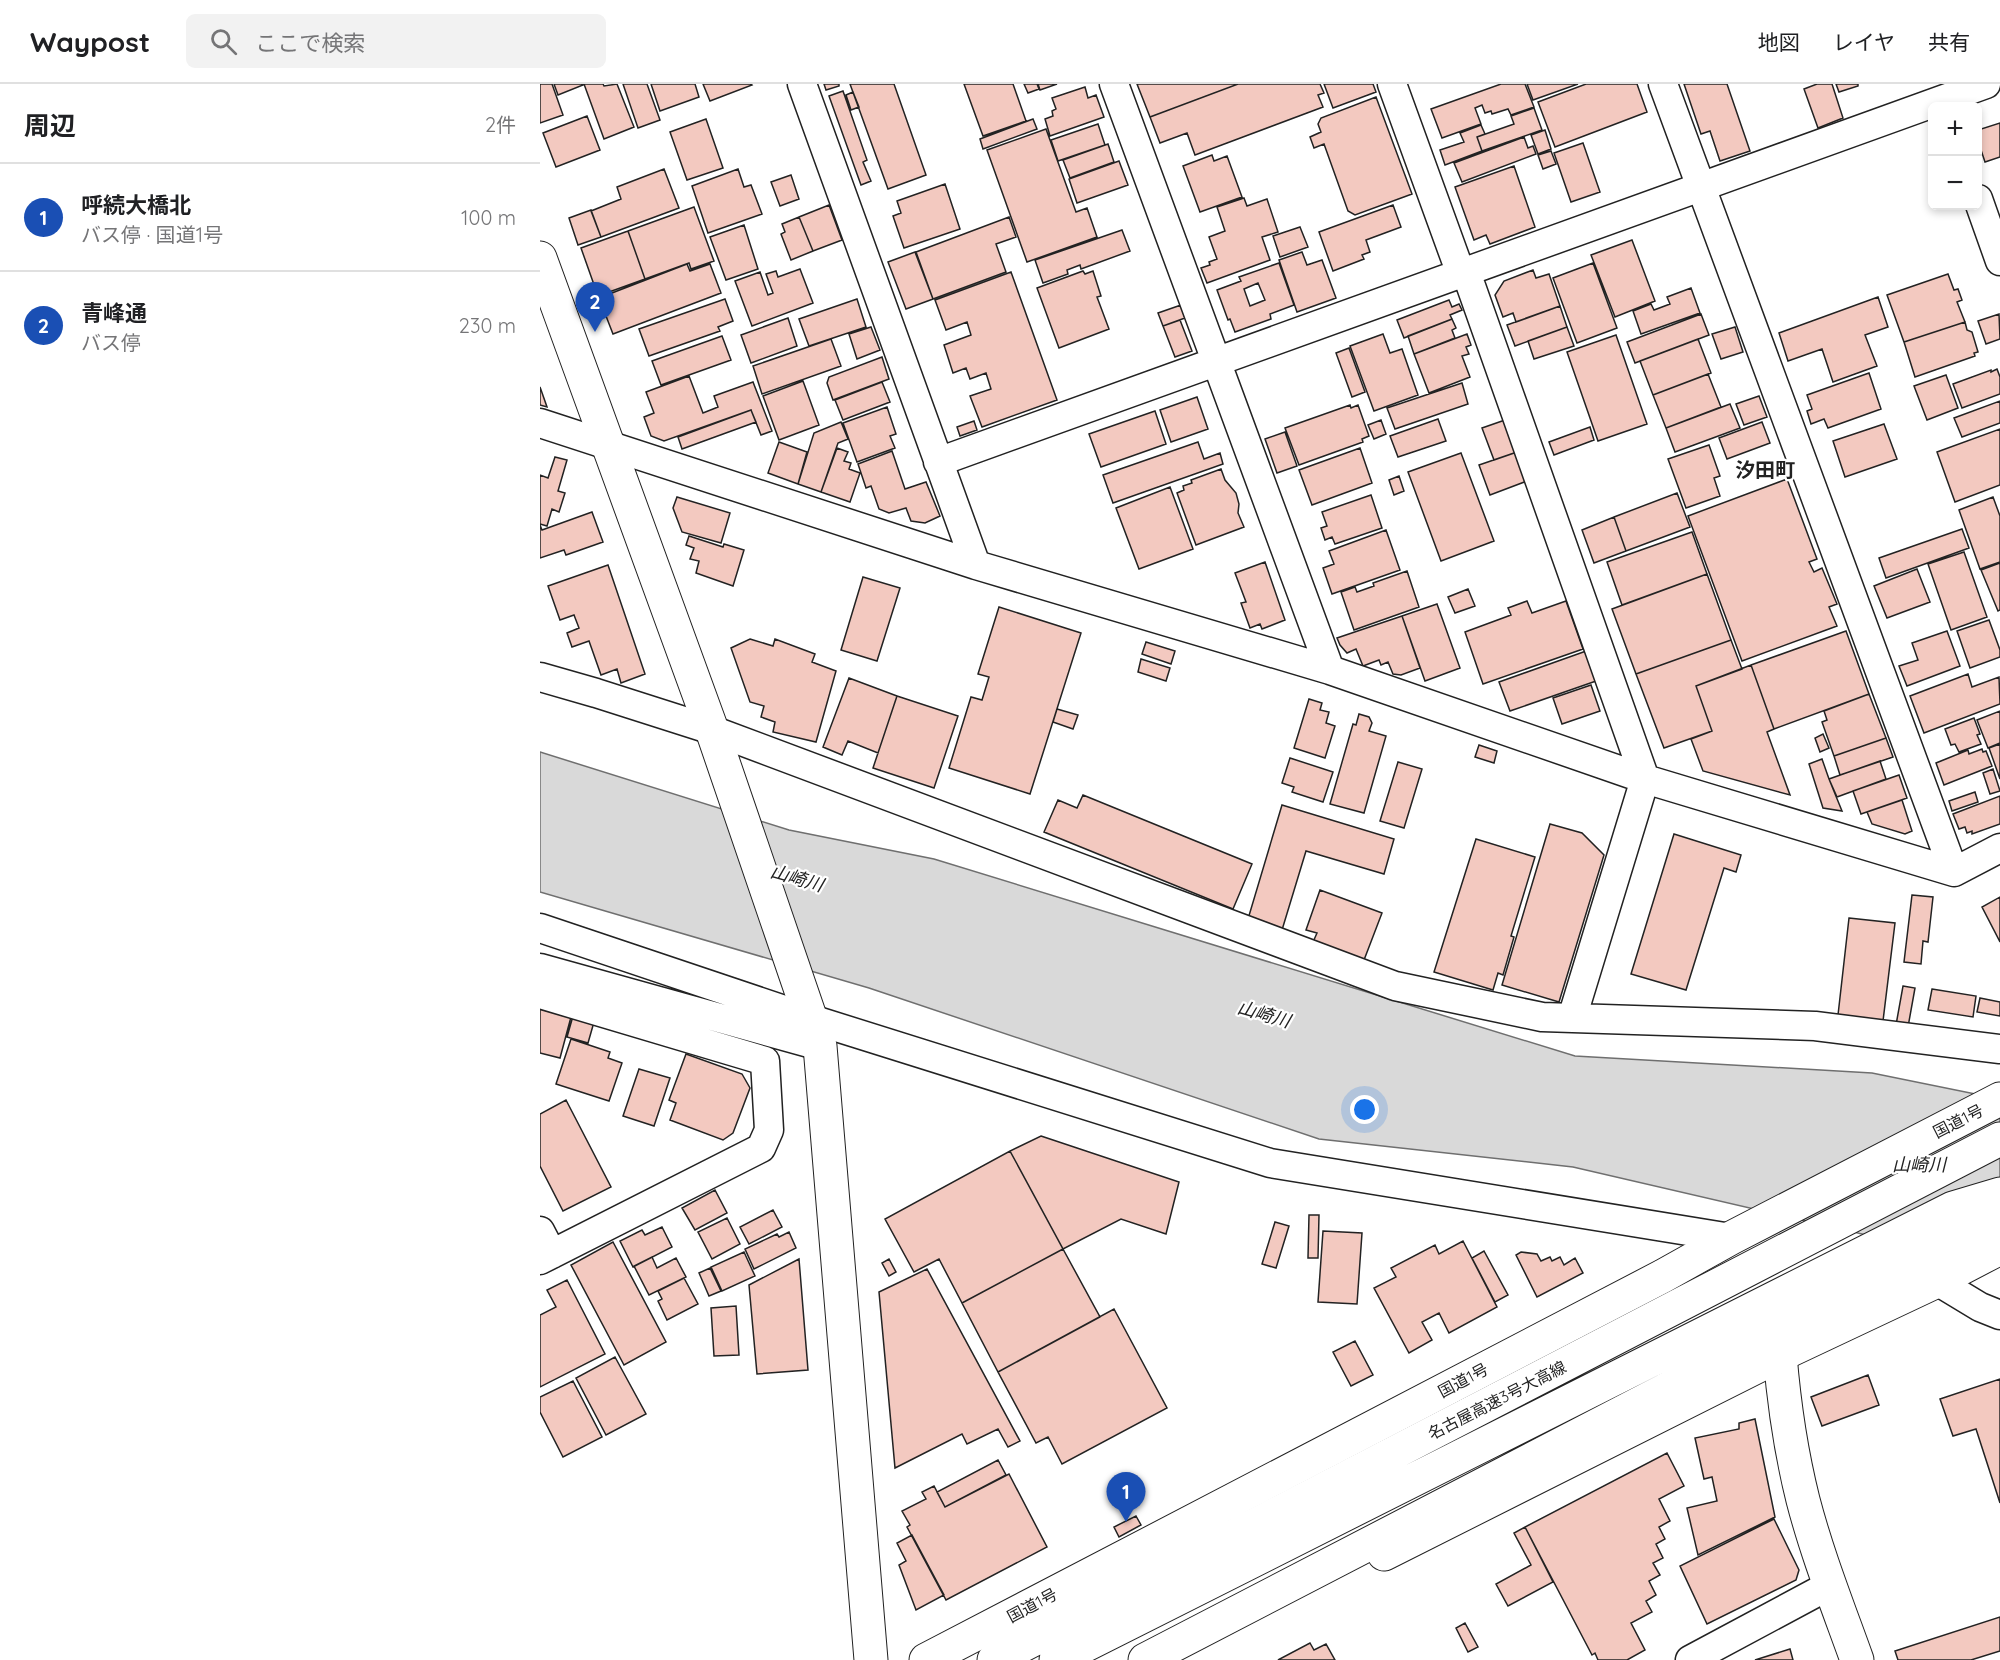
<!DOCTYPE html>
<html lang="ja">
<head>
<meta charset="utf-8">
<style>
	body { margin:0; font-family:Quicksand,"Noto Sans JP",sans-serif; background:#f2f2f2; color:#202124 }
	.controls { position:absolute; right:18px; top:18px; display:grid; overflow:hidden; border-radius:9px; box-shadow:0 3px 9px #0003 }
	.controls button { width:54px; height:54px; display:grid; place-items:center; padding:0; border:0; border-bottom:2px solid #e0e0e0; background:#fff; color:#202124; font:30px sans-serif }
	.you { position:absolute; left:825px; top:1026px; width:21px; height:21px; margin:-15px; border:4px solid #fff; border-radius:50%; background:#1a73e8; box-shadow:0 0 0 9px #1a73e833 }
	.badge { display:grid; place-items:center; width:39px; height:39px; border-radius:50%; background:#111827; color:#fff; font-size:20px; font-weight:700 }
	.pin { position:absolute; translate:-50% -50px; filter:drop-shadow(0 2px 3px #0008) }
	.pin::after { content:''; position:absolute; top:32px; width:21px; height:18px; background:inherit; clip-path:polygon(0 0,100% 0,50% 100%) }
	.list { margin:0; padding:0; list-style:none }
	h2 { display:flex; justify-content:space-between; align-items:center; height:78px; margin:0; padding:0 24px; font-size:26px }
	h2 small { font-size:20px; font-weight:400; color:#757577 }
	.list li { display:grid; grid-template-columns:39px 1fr auto; gap:18px; align-items:center; box-sizing:border-box; height:108px; padding:0 24px; border-top:2px solid #e0e0e0 }
	.list b { display:block; font-size:22px; white-space:nowrap }
	.list p { margin:0; font-size:20px; white-space:nowrap; color:#757577 }
	.list em { font-size:20px; font-style:normal; color:#757577 }
	.icon { flex:none; width:33px; height:33px; fill:none; stroke:currentColor; stroke-width:2; stroke-linecap:round; stroke-linejoin:round }
	.map { position:relative; flex:none; width:1460px; height:1576px; overflow:hidden }
	header { display:flex; align-items:center; gap:36px; box-sizing:border-box; height:84px; padding:0 30px; background:#fff; border-bottom:2px solid #e0e0e0 }
	header strong { font-size:28px }
	nav { display:flex; gap:33px; margin-inline-start:auto; font-size:21px }
	.search { width:420px; height:54px; background:#f2f2f2; display:flex; align-items:center; gap:15px; box-sizing:border-box; padding:0 21px; border-radius:9px; color:#757577; font-size:22px }
	main { display:flex }
	aside { flex:1; background:#fff }
	.map>svg:first-child { display:block }
	.water { fill:#d9d9d9; stroke:#6f6f6f; stroke-width:1.5 }
	.building { fill:#f3c9c0; stroke:#222; stroke-width:1.5; fill-rule:evenodd }
	.lines { fill:none; stroke-linecap:round; stroke-linejoin:round }
	.minor-casing { stroke:#222; stroke-width:31 }
	.tertiary-casing { stroke:#222; stroke-width:35 }
	.trunk-casing { stroke:#222; stroke-width:35 }
	.motorway-casing { stroke:#222; stroke-width:35 }
	.minor { stroke:#fff; stroke-width:28 }
	.tertiary { stroke:#fff; stroke-width:33 }
	.trunk { stroke:#fff; stroke-width:33 }
	.motorway { stroke:#fff; stroke-width:33 }
	.labels { text-anchor:middle; dominant-baseline:central; stroke-width:4.5; stroke-linejoin:round; paint-order:stroke }
	.street-label { font-size:16px; fill:#222; stroke:#fff }
	.water-label { font-size:18px; font-style:italic; fill:#222; stroke:#fff }
	.quarter-label { font-size:20px; font-weight:bold; fill:#222; stroke:#fff }
</style>
</head>
<body>
<header>
<strong>Waypost</strong>
<div class="search"><svg class="icon" aria-label="search" viewBox="0 0 24 24"><circle cx="10" cy="10" r="6"/><path d="M15 15l6 6"/></svg>ここで検索</div>
<nav><a>地図</a><a>レイヤ</a><a>共有</a></nav>
</header>
<main>
<aside>
<h2>周辺<small>2件</small></h2>
<ul class="list">
<li><span class="badge" style="background:#1a4fb4">1</span><div><b>呼続大橋北</b><p>バス停 · 国道1号</p></div><em>100 m</em></li>
<li><span class="badge" style="background:#1a4fb4">2</span><div><b>青峰通</b><p>バス停</p></div><em>230 m</em></li>
</ul>
</aside>
<div class="map">
<svg width="1460" height="1576" viewBox="0 0 1460 1576">
	<rect width="100%" height="100%" fill="#fff"/>
	<path class="water" d="M0 668 249 746 394 775 1035 972 1332 989 1460 1015V1182L1033 1083 779 1055 329 904 0 808Z"/>
	<path class="building" d="M0 0H12L23 31 0 39Z
		M14 0H42L43 1 18 11Z
		M44 0H63L64 2 77 0 94 43 64 55Z
		M83 0H107L120 36 98 44Z
		M111 0H155L159 13 120 27Z
		M163 0H211L212 1 170 17Z
		M284 0H299V2L286 6Z
		M310 0H354L386 91 348 105Z
		M424 0H473L486 37 443 52Z
		M484 0H497L499 5 488 9Z
		M498 0H517L500 6Z
		M597 0H698L610 33Z
		M698 0H780L784 9 778 11 783 23 655 71 647 49 620 59 610 33Z
		M784 0H833L836 8 793 24Z
		M961 0H985L994 23 971 31 968 25 952 30 951 27 945 29 942 21 935 24 941 40 902 54 891 25Z
		M987 0H1038L993 16Z
		M1046 0H1097L1107 28 1015 63 998 18Z
		M1144 0H1187L1210 67 1180 77 1170 47 1161 50Z
		M1277 0H1292L1303 34 1278 44 1264 5Z
		M1296 0H1318V2L1299 8Z
		M545 3 548 14 556 11 564 33 510 52 505 35 513 32 512 27 516 25 512 14Z
		M303 7 327 76 323 78 331 97 321 101 289 12Z
		M313 8 319 23 311 26 306 11Z
		M836 13 872 110 815 131 808 127 784 60 774 64 770 53 781 48 778 40 781 34Z
		M994 24 1002 46 942 67 937 53 974 40 971 32Z
		M47 32 60 66 16 83 3 49Z
		M166 35 183 84 147 96 130 48Z
		M493 35 497 45 443 65 440 55Z
		M1460 39V73L1445 78 1438 57V46Z
		M558 40 565 61 518 77 511 56Z
		M941 41 945 50 937 53 942 67 905 81 900 66 924 58 920 49Z
		M506 45 536 128 547 124 557 153 487 178 447 66Z
		M1005 46 1011 65 998 70 991 51Z
		M984 53 988 64 993 62 996 70 922 98 914 79Z
		M1043 59 1060 108 1031 118 1014 69Z
		M568 60 574 78 530 94 523 76Z
		M1011 67 1016 80 1003 85 998 71Z
		M672 71 674 77 687 72 702 113 660 128 643 82Z
		M579 77 588 101 537 119 529 95Z
		M974 82 995 143 950 160 946 151 934 156 915 103Z
		M124 85 139 124 61 153 51 127 81 115 77 103Z
		M198 85 204 103 211 101 222 130 168 149 152 102Z
		M251 91 259 115 240 122 231 98Z
		M405 100 420 145 364 164 353 132 361 129 357 117Z
		M704 114 707 122 727 115 738 148 722 153 730 176 667 199 661 184 670 181 669 178 677 175 669 153 685 147 677 123Z
		M289 121 302 156 273 167 259 133Z
		M853 121 861 143 826 156 830 168 822 171 824 175 793 187 779 148Z
		M154 123 174 177 151 185 149 179 105 195 88 147Z
		M51 126 61 153 38 161 29 134Z
		M259 133 273 167 251 176 241 150 245 148 242 140Z
		M469 133 476 153 456 160 466 188 393 215 376 168Z
		M204 141 218 185 186 196 170 153Z
		M760 143 768 163 740 173 733 152Z
		M582 146 590 167 541 185 540 181 527 186 528 190 503 199 495 176Z
		M88 147 105 195 58 212 41 164Z
		M1092 156 1115 217 1075 233 1051 171Z
		M375 168 393 215 366 225 348 178Z
		M762 168 767 181 782 176 796 214 757 228 739 176Z
		M739 179 754 221 730 230 731 235 695 248 690 235 688 236 677 206 701 197 699 193ZM718 199 725 216 710 222 704 205Z
		M1053 179 1077 244 1037 259 1013 194Z
		M147 180 150 187 170 180 181 209 73 250 59 214Z
		M260 185 273 219 212 242 195 197 220 188 228 211 233 209 226 190 236 187 238 193Z
		M993 186 996 194 1009 190 1020 222 976 238 973 229 963 233 955 211 964 197Z
		M543 187 545 190 553 187 561 212 557 213 569 245 519 264 497 204Z
		M471 188 517 316 442 343 430 312 451 305 446 289 430 295 426 284 413 289 404 261 431 251 427 238 406 246 395 216Z
		M1408 190 1414 206 1418 205 1422 216 1417 218 1425 238 1364 258 1347 211Z
		M1151 204 1160 229 1101 250 1093 227 1111 220 1114 226 1130 220 1127 213Z
		M1338 213 1348 243 1325 251 1337 282 1293 298 1282 265 1248 277 1239 249Z
		M185 215 193 237 178 243 180 247 109 272 99 245Z
		M317 215 326 243 269 262 259 235Z
		M909 216 912 223 919 220 922 226 910 231 912 235 864 254 857 236Z
		M641 221 645 234 623 242 618 229Z
		M1020 222 1027 243 975 262 967 241Z
		M1161 230 1169 251 1095 279 1087 258Z
		M1459 230 1460 255 1446 260 1438 237Z
		M248 234 257 262 211 279 201 251Z
		M912 235 916 244 912 246 915 254 874 270 868 252Z
		M640 236 652 267 635 273 623 242Z
		M1425 238 1427 246 1432 248 1438 268 1434 269 1435 272 1375 293 1364 258Z
		M331 243 340 266 317 275 309 250Z
		M1027 243 1034 262 994 275 988 257Z
		M1195 243 1203 268 1181 275 1172 250Z
		M843 250 850 269 862 265 878 311 834 327 810 262Z
		M927 250 931 261 926 263 929 270 922 272 930 293 889 309 874 270Z
		M1076 251 1107 340 1058 357 1027 268Z
		M182 252 191 276 121 301 112 277Z
		M291 255 301 282 222 310 213 282Z
		M1158 255 1171 289 1113 311 1100 277Z
		M809 264 825 308 812 313 796 269Z
		M342 273 349 295 293 316 287 299 289 293Z
		M1457 285 1460 293V310L1422 324 1413 300 1451 286V288Z
		M1329 289 1341 325 1288 344 1284 335 1271 340 1267 327 1272 325 1267 311Z
		M1168 290 1181 323 1126 344 1113 311Z
		M1406 291 1418 324 1387 336 1374 302Z
		M149 292 163 329 178 323 174 312 213 298 232 347 221 351 211 326 124 357 111 352 104 333 114 329 106 308Z
		M263 297 279 341 239 356 223 312Z
		M342 298 350 318 303 336 295 316Z
		M922 299 928 320 855 345 847 324Z
		M0 303 7 323 0 321Z
		M1219 312 1227 333 1204 341 1196 320Z
		M657 313 668 345 631 358 620 326Z
		M1460 317V339L1422 353 1414 334Z
		M1190 320 1200 344 1135 368 1126 344Z
		M810 321 811 324 818 321 829 352 822 355 823 358 759 381 745 344Z
		M347 323 356 350 350 352 355 364 317 378 303 339Z
		M211 326 216 338 142 365 138 353Z
		M615 327 626 360 561 383 549 350Z
		M898 335 906 357 858 373 850 352Z
		M841 336 846 350 834 355 828 341Z
		M965 336 977 368 954 376 942 344Z
		M434 337 437 346 420 352 417 343Z
		M301 338 308 355 298 359 281 408 258 400 274 349Z
		M1222 338 1230 359 1187 375 1179 354Z
		M1344 340 1357 375 1305 393 1293 357Z
		M1050 343 1054 356 1014 371 1009 358Z
		M1460 345V401L1415 418 1397 368Z
		M745 348 757 382 737 389 725 355Z
		M239 358 267 368 258 400 228 389Z
		M658 358 664 375 680 369 683 380 573 419 563 391Z
		M1169 361 1180 392 1174 394 1180 412 1146 424 1128 375Z
		M297 364 308 368 304 377 311 379 309 385 320 389 310 418 281 408Z
		M820 364 832 399 772 421 759 386Z
		M352 367 365 405 386 398 400 432 385 439 371 437 366 424 349 429 339 425 331 402 326 404 318 380Z
		M977 368 987 397 950 411 939 381Z
		M921 369 954 457 901 477 868 388Z
		M15 373 27 376 18 407 25 409 19 428 12 425 7 442 0 440V391L8 394Z
		M681 385 685 396 696 409 699 420 698 429 704 443 656 461 637 409 644 406 643 402 652 399 651 396Z
		M859 392 864 407 854 411 849 396Z
		M1247 395 1277 475 1269 478 1274 488 1282 484 1297 520 1289 523 1297 542 1202 577 1148 432Z
		M630 403 653 465 599 485 576 424Z
		M1137 409 1150 443 1086 467 1074 433Z
		M831 411 842 444 795 460 792 453 785 456 781 444 787 442 782 428Z
		M137 413 190 429 181 459 142 448 133 424Z
		M1453 413 1460 432V478L1440 485 1419 426Z
		M52 428 63 458 26 471 24 466 0 474V441L2 446Z
		M1074 433 1086 467 1054 479 1042 446Z
		M1422 445 1429 464 1346 494 1339 474Z
		M846 446 860 486 792 510 783 484 794 480 789 467Z
		M1152 448 1167 490 1082 521 1067 478Z
		M149 452 183 463 184 460 204 466 193 502 156 489 159 477 150 475 154 464 146 461Z
		M1424 468 1447 533 1411 546 1388 480Z
		M725 478 745 536 722 545 720 540 710 544 701 519 706 518 695 489Z
		M1460 479V526L1458 527 1441 486Z
		M68 481 105 590 81 599 77 585 61 591 49 557 32 563 27 549 39 544 34 531 20 536 8 502Z
		M1377 485 1390 518 1347 534 1334 502Z
		M867 487 879 523 814 546 801 508 815 503 817 508 834 502 833 499Z
		M1167 490 1191 556 1096 590 1072 525Z
		M323 493 360 504 337 577 301 566Z
		M928 505 935 522 915 529 908 513Z
		M987 517 992 529 1026 517 1043 565 943 600 925 548 971 531 968 524Z
		M897 520 920 584 885 597 862 532Z
		M459 523 541 549 490 710 409 684 431 613 442 616 449 593 438 590Z
		M862 532 880 584 861 591 853 590 848 578 841 581 839 576 823 582 816 565 807 569 800 561 797 554Z
		M1449 536 1460 566V573L1430 584 1417 547Z
		M1306 547 1329 610 1234 645 1211 581Z
		M1407 547 1420 582 1367 602 1359 582 1378 576 1372 559Z
		M210 555 233 562 235 555 275 570 272 578 296 587 276 658 233 648 235 638 221 633 224 622 210 618 191 564Z
		M1191 556 1202 585 1156 602 1172 647 1124 664 1096 590Z
		M606 558 635 567 631 580 602 570Z
		M1049 566 1059 596 970 627 959 598Z
		M601 575 630 584 626 597 598 588Z
		M1211 581 1234 645 1227 648 1250 711 1163 687 1151 655 1172 647 1156 602Z
		M1428 590 1432 603 1459 593 1460 620 1384 649 1370 612Z
		M309 594 357 612 338 669 308 657 302 671 283 663Z
		M1051 601 1060 627 1022 640 1013 614Z
		M1329 610 1346 654 1294 672 1282 638 1287 636 1284 627Z
		M357 612 418 632 394 704 333 684Z
		M769 615 782 619 780 626 789 628 786 639 795 642 785 674 754 664Z
		M517 625 538 631 533 645 513 638Z
		M1460 627V659L1448 664 1437 636Z
		M819 630 829 633 832 639 829 647 846 652 824 729 790 720 813 640 816 641Z
		M1434 634 1440 650 1437 651 1441 660 1419 668 1415 660 1411 661 1405 645Z
		M1283 650 1289 664 1280 668 1275 654Z
		M1346 654 1353 673 1300 691 1294 672Z
		M1460 660V695L1449 664Z
		M939 661 957 667 954 679 935 673Z
		M1442 665 1443 668 1446 667 1452 682 1404 701 1396 679 1428 666 1429 670Z
		M750 674 793 688 783 718 752 708 754 703 742 699Z
		M1282 675 1289 695 1302 727 1283 724 1269 680Z
		M1340 677 1346 695 1297 713 1289 695Z
		M858 678 882 685 864 744 840 737Z
		M1453 685 1460 707 1450 710 1443 689Z
		M1359 691 1367 714 1321 730 1313 707Z
		M1435 708 1438 718 1412 727 1409 717Z
		M543 711 712 780 693 825 504 748 518 716 537 724Z
		M1460 712V740L1432 750V747L1427 749 1425 743 1419 745 1413 730Z
		M1362 716 1372 747 1365 750 1332 740 1327 728Z
		M742 721 854 755 844 790 766 767 742 846 708 835Z
		M1010 740 1042 749 1064 771 1019 918 962 901Z
		M1134 750 1201 771 1196 788 1184 784 1146 906 1091 890Z
		M936 755 995 773 971 852 974 853 963 891 958 889 953 906 894 888Z
		M780 806 842 829 824 876 773 858 777 849 766 846Z
		M1372 811 1393 813 1388 858 1383 857 1381 880 1364 878Z
		M1460 813V858L1442 823Z
		M1309 834 1355 839 1343 937 1298 931Z
		M1363 902 1375 904 1368 943 1356 941Z
		M1392 905 1436 912 1433 933 1388 926Z
		M1440 914 1460 918V932L1437 928Z
		M0 925 31 933 20 974 0 969Z
		M33 932 54 938 48 959 27 953Z
		M31 955 70 968 68 974 82 979 69 1017 16 1000Z
		M146 970 202 990 210 1004 193 1049 183 1056 130 1036 136 1019 129 1016Z
		M99 985 130 994 114 1042 83 1032Z
		M26 1016 71 1103 23 1127 0 1082V1030Z
		M501 1052 639 1098 626 1150 581 1135 523 1165 470 1067Z
		M470 1067 523 1165 422 1219 399 1175 374 1188 345 1135Z
		M175 1106 187 1129 155 1146 142 1124Z
		M233 1126 242 1143 209 1160 200 1143Z
		M769 1131H779L778 1174H768Z
		M187 1134 200 1160 172 1175 158 1148Z
		M735 1138 749 1142 736 1184 722 1180Z
		M122 1143 132 1163 93 1183 80 1157 102 1146 105 1151Z
		M783 1147 822 1149 817 1220 778 1218Z
		M249 1148 256 1164 214 1185 205 1165 237 1150 239 1153Z
		M923 1157 957 1223 909 1249 899 1229 882 1238 892 1256 869 1269 834 1204 856 1193 851 1184 895 1161 899 1170Z
		M73 1158 126 1258 84 1281 31 1181Z
		M523 1165 560 1233 458 1288 422 1219Z
		M944 1167 968 1211 955 1218 932 1174Z
		M204 1168 215 1192 182 1207 171 1183Z
		M981 1168 997 1170 1001 1177 1010 1173 1012 1177 1020 1173 1024 1181 1035 1174 1043 1189 997 1213 976 1171Z
		M112 1173 117 1184 136 1174 146 1193 109 1211 94 1182Z
		M259 1175 268 1286 217 1290 209 1201Z
		M349 1175 356 1188 349 1192 342 1179Z
		M170 1184 181 1207 169 1212 159 1189Z
		M387 1185 480 1357 468 1363 458 1345 427 1360 422 1350 355 1384 339 1208Z
		M144 1194 158 1220 127 1236 118 1217 122 1215 118 1207Z
		M27 1196 65 1270 0 1303V1231L16 1223 7 1206Z
		M196 1222 199 1271 174 1272 171 1224Z
		M574 1225 627 1324 522 1380 508 1353 496 1359 458 1288Z
		M815 1257 833 1291 811 1302 793 1268Z
		M75 1273 106 1330 66 1351 36 1294Z
		M1328 1291 1339 1321 1282 1342 1271 1313Z
		M1460 1295V1419L1436 1345 1413 1352 1400 1315Z
		M33 1297 62 1353 23 1373 0 1328V1313Z
		M1215 1335 1235 1433 1158 1471 1147 1424 1177 1417 1172 1393 1164 1395 1155 1354 1199 1345V1339Z
		M1127 1369 1144 1402 1119 1415 1130 1437 1119 1443 1125 1455 1116 1460 1123 1474 1113 1479 1120 1491 1109 1497 1116 1511 1106 1517 1112 1528 1091 1539 1105 1566 1087 1576H1058L1055 1569 1052 1571 985 1443Z
		M458 1376 466 1391 405 1423 397 1408Z
		M469 1390 507 1463 406 1516 367 1443 370 1441 362 1427 386 1415 382 1408 394 1402 405 1423Z
		M596 1432 601 1441 579 1453 574 1443Z
		M1234 1435 1259 1486 1256 1496 1167 1540 1140 1482Z
		M985 1443 1013 1498 968 1522 956 1500 991 1481 974 1449Z
		M372 1451 404 1511 376 1526 359 1481 366 1477 357 1459Z
		M1460 1533V1567L1431 1576H1358L1355 1567Z
		M925 1539 938 1563 928 1568 916 1544Z
		M770 1559 774 1566 786 1560 795 1576H738Z
		M1250 1565 1253 1576H1215Z"/>
	<g class="lines">
		<g class="minor-casing">
			<path id="minor" d="M262 0 436 481 790 586 1105 695 1414 788 1460 764
				M574 0 790 586
				M852 0 921 190
				M1123 0 1414 788
				M1438 115 1460 177
				M926 188 1105 695 1032 934
				M0 339 436 481
				M398 378 1446 0
				M0 593 56 609 172 646 855 902 1002 933 1275 942 1460 965
				M0 844 271 935 730 1079 1191 1154
				M0 884 280 962
				M0 910 225 977 229 1046 221 1064 0 1176
				M0 1147 12 1170
				M1397 1197 1440 1223 1460 1231
				M1150 1576 1290 1501"/>
		</g>
		<g class="tertiary-casing">
			<path id="tertiary" d="M0 174 172 646 280 962 331 1576
				M1240 1271C1244 1320 1251 1368 1263 1416 1277 1470 1298 1523 1317 1576"/>
		</g>
		<g class="trunk-casing">
			<path id="trunk" d="M844 1470 1240 1271 1397 1197 1460 1164
				M386 1576 1123 1192 1191 1154 1460 1015"/>
		</g>
		<g class="motorway-casing">
			<path id="motorway" d="M454 1576 1460 1055
				M516 1576 1413 1124 1460 1110
				M605 1576 1110 1314 1460 1135"/>
		</g>
		<use href="#minor" class="minor"/>
		<use href="#tertiary" class="tertiary"/>
		<use href="#trunk" class="trunk"/>
		<use href="#motorway" class="motorway"/>
	</g>
	<g class="labels">
		<g class="street-label">
			<text transform="translate(1418 1037) rotate(-27)">国道1号</text>
			<text transform="translate(923 1296) rotate(-28)">国道1号</text>
			<text transform="translate(957 1316) rotate(-27)">名古屋高速3号大高線</text>
			<text transform="translate(492 1521) rotate(-28)">国道1号</text>
		</g>
		<g class="water-label">
			<text transform="translate(257 794) rotate(16)">山崎川</text>
			<text transform="translate(724 930) rotate(16)">山崎川</text>
			<text x="1379" y="1080">山崎川</text>
		</g>
		<g class="quarter-label">
			<text x="1225" y="385">汐田町</text>
		</g>
	</g>
</svg>
<div class="controls">
<button>+</button>
<button>−</button>
</div>
<div class="you"></div>
<div class="pin badge" style="left:586px;top:1438px;background:#1a4fb4">1</div>
<div class="pin badge" style="left:55px;top:248px;background:#1a4fb4">2</div>
</div>
</main>
</body>
</html>
